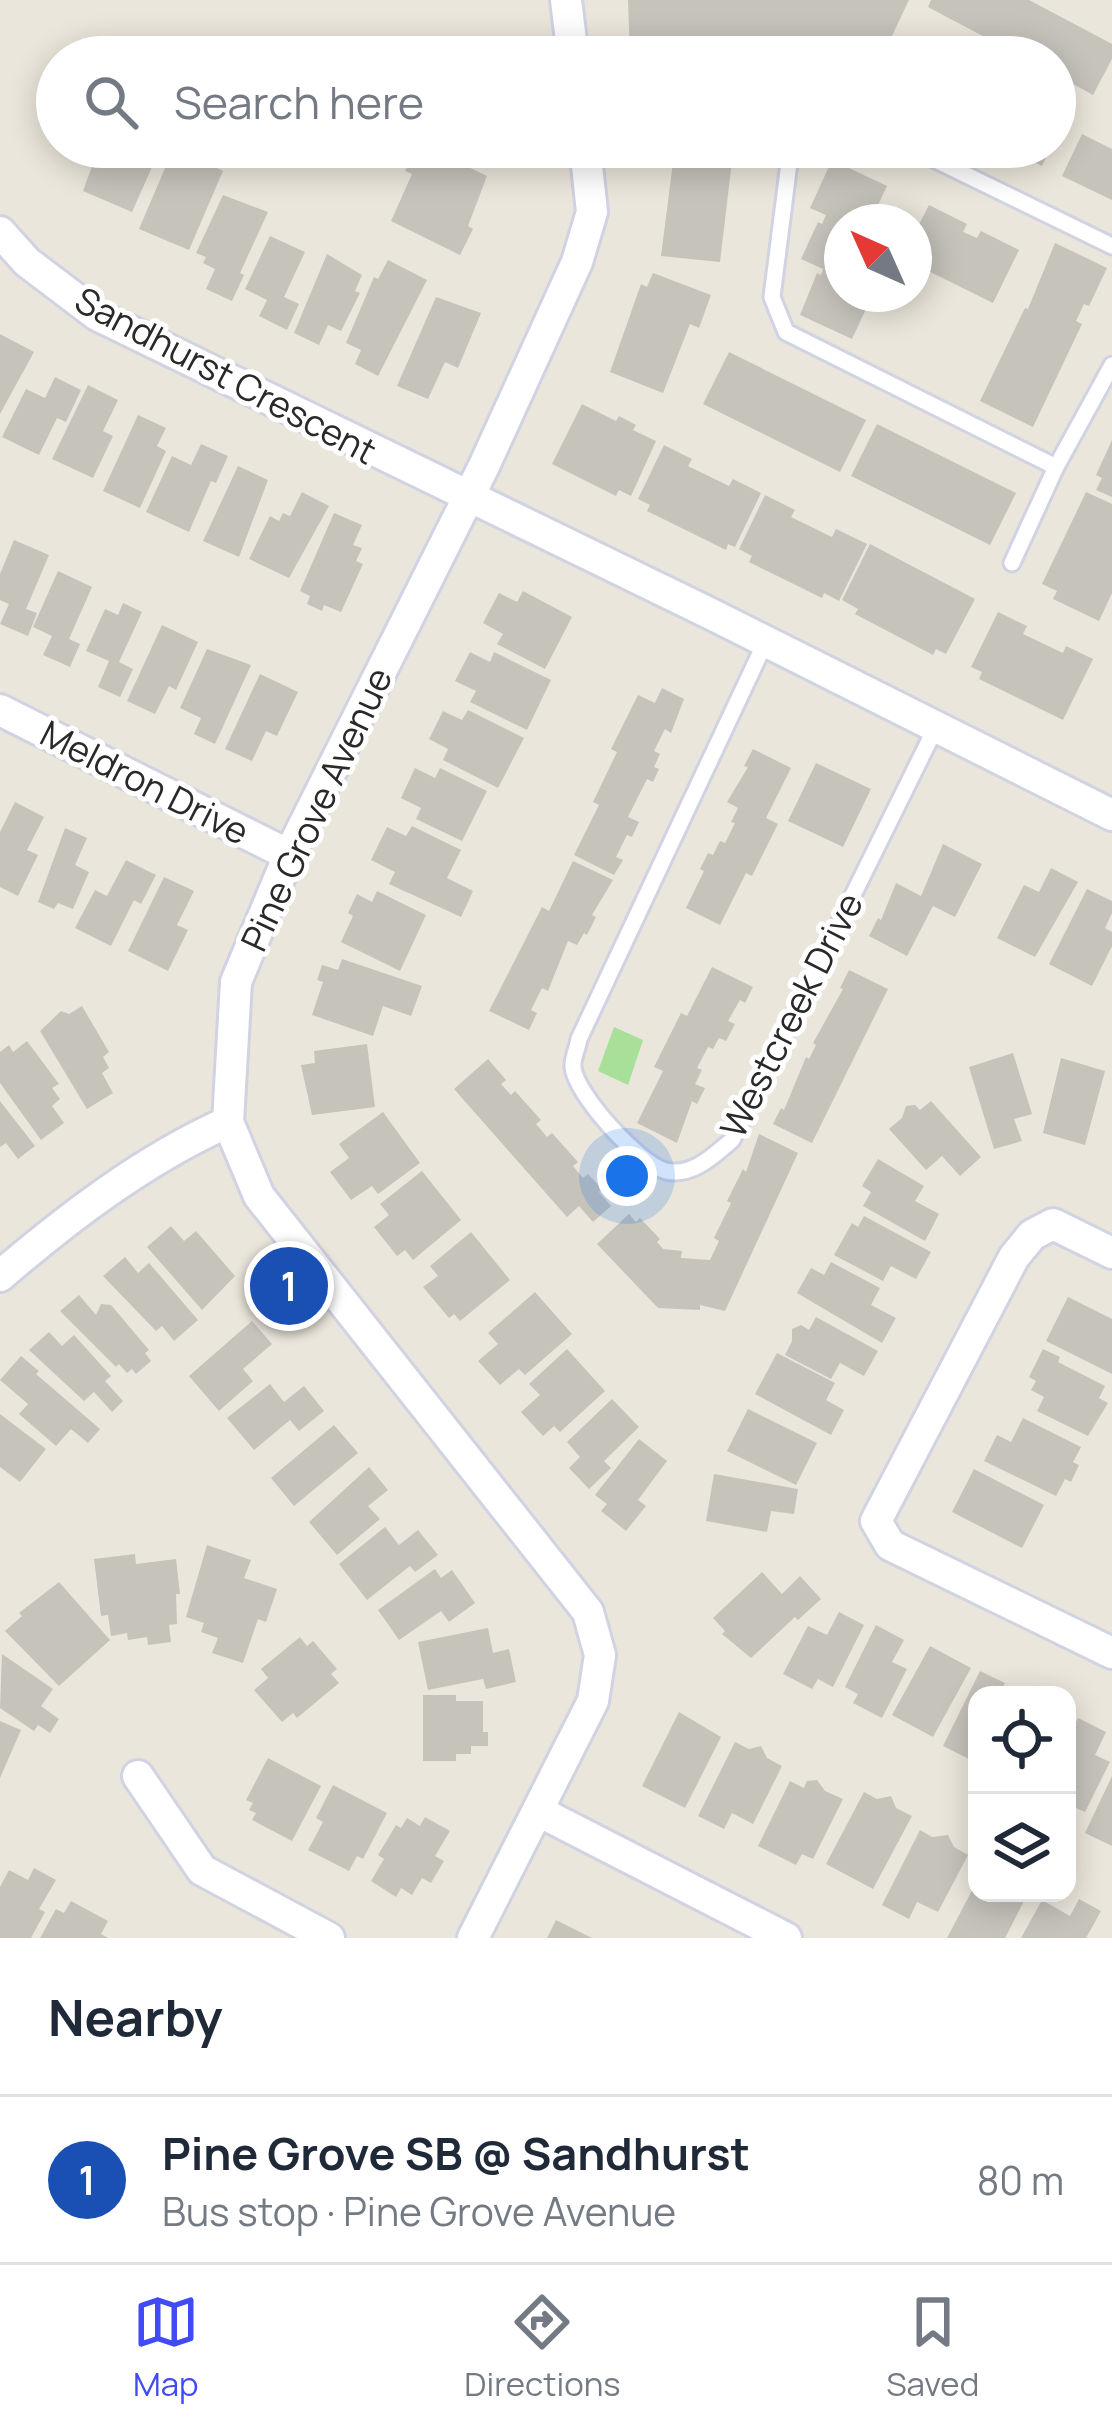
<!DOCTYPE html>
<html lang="en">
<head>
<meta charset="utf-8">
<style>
	body { margin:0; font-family:Manrope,sans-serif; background:#f2f2f3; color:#1f2937 }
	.controls { position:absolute; right:36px; bottom:36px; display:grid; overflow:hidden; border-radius:24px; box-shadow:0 6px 30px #0003 }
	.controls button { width:108px; height:108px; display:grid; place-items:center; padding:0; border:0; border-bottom:3px solid #e0e1e3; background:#fff; color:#1f2937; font:60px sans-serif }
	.compass { position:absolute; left:824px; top:204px; width:108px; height:108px; border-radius:50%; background:#fff; box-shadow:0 6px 30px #0003; rotate:315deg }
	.you { position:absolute; left:627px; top:1176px; width:42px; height:42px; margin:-30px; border:9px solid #fff; border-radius:50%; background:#1a73e8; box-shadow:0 0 0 18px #1a73e833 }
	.badge { display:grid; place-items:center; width:78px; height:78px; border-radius:50%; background:#414bf3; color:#fff; font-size:39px; font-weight:700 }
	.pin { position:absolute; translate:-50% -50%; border:6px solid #fff; box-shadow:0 3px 12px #0006 }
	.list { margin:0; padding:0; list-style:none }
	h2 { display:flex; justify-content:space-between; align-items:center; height:156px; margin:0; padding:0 48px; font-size:51px }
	h2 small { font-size:39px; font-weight:400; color:#747a83 }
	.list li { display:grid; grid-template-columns:78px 1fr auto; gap:36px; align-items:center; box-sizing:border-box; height:168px; padding:0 48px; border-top:3px solid #e0e1e3 }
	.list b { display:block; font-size:45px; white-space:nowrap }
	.list p { margin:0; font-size:39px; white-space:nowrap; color:#747a83 }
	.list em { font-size:39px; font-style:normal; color:#747a83 }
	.icon { flex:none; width:66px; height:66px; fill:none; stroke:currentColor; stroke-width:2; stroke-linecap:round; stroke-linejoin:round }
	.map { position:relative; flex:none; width:1112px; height:1938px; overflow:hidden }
	.search { position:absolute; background:#fff; box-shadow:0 6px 30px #0003; left:36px; right:36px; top:36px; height:132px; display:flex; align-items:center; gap:30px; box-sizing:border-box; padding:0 42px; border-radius:66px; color:#747a83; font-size:45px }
	.sheet { height:324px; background:#fff }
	nav { display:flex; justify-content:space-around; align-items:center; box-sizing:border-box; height:168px; border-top:3px solid #e0e1e3; background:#fff; font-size:33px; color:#747a83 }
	nav a { display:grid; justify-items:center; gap:6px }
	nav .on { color:#414bf3 }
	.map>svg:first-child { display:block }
	.green { fill:#a8e09a }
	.building { fill:#c6c3bb }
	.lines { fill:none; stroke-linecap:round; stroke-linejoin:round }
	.lane-casing { stroke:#d1d2e2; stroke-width:21 }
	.street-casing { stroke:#d1d2e2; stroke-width:36 }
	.lane { stroke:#fff; stroke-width:15 }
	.street { stroke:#fff; stroke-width:30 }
	.labels { text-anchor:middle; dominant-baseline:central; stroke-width:10; stroke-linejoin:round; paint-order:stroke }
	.street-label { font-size:36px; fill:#292929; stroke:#fff }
</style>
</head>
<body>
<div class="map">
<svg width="1112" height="1938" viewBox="0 0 1112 1938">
	<rect width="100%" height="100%" fill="#ebe6db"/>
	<path class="green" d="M614 1027 643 1040 628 1085 598 1071Z"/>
	<path class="building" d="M628 0H909L882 57H630Z
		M931 0H1029L1112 44V59L1093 95 1055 74V57H1022L928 7Z
		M469 45 481 47 492 57H443L447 49 454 53Z
		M1082 134 1112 149V200L1062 176Z
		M99 147H161L132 212 83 191Z
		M174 147 223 171 189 250 139 229Z
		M417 147H427L487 176 468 226 473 229 460 255 391 221 412 174 405 171Z
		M445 147H491L482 165Z
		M1003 147H1051L1042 166Z
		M674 154 732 161 720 262 661 256Z
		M832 160 887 186 870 222H842V294H873L852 339 800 315 817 273 821 275 823 269 801 259 818 222 822 224 826 215 810 208Z
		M223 195 268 212 240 273 244 275 232 301 206 289 215 269 203 263 206 257 196 253Z
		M929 205 967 224 963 232 977 238 981 231 1019 250 993 303 914 264V234Z
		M270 236 305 252 284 297 299 304 287 330 259 316 267 300 245 289Z
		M1055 243 1107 268 1089 306 1084 304 1076 321 1082 324 1033 427 980 401 1025 308 1028 309Z
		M327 254 362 275 355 291 360 293 341 331 328 325 319 345 294 333Z
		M388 260 427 280 378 376 355 364 361 350 346 343 374 277 378 279Z
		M653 273 711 295 699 328 690 324 663 393 610 372 641 284 647 287Z
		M436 297 481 313 458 368 445 362 428 399 397 386Z
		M0 334 34 352 0 414Z
		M729 352 866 420 840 472 703 404Z
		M55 377 81 390 66 422 57 418 39 455 2 437 26 389 45 398Z
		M88 385 118 400 103 431 113 436 93 478 52 459Z
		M582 404 616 421 619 416 636 425 633 430 656 441 631 496 619 490 616 496 552 464Z
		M138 415 166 428 157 446 166 451 140 508 103 491Z
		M877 424 1016 493 990 545 851 476Z
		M1112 440V497L1096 490 1102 478 1096 475Z
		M201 444 228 456 216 483 211 481 189 532 146 512 172 456 191 465Z
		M664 445 692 459 688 466 729 486 733 479 761 493 735 547 728 544 726 550 647 511 650 505 638 499Z
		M238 466 268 480 239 557 203 541Z
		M302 492 329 506 289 578 249 559 270 516 279 521 283 513 290 516Z
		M1086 492 1112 504V593L1099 621 1053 599 1057 591 1042 584Z
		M765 495 795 510 791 517 832 537 836 529 867 544 839 601 824 593 822 598 749 562 752 556 739 549Z
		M334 513 362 525 353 545 362 548 356 561 363 564 341 612 324 605 322 611 307 604 310 596 300 591Z
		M14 540 49 555 26 609 37 613 28 636 0 624 9 604 0 600V574Z
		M870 544 975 599 946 654 936 649 933 655 855 614 858 609 842 600Z
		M58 571 92 587 69 639 80 644 70 667 43 655 52 636 33 627Z
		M523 591 572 617 545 669 497 644 503 634 483 623 499 593 517 602Z
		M123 603 142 612 119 662 133 669 120 697 98 687 109 661 86 651 105 609 118 615Z
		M998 612 1027 626 1023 634 1063 653 1066 646 1093 659 1063 720 979 679 982 672 971 667Z
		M162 625 198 642 176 690 169 686 155 714 127 701Z
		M207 649 251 665 215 744 194 734 201 718 180 708Z
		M470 652 490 662 494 652 551 680 527 730 470 702 476 691 455 681Z
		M260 674 298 692 277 736 266 731 252 761 225 749Z
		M662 688 684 699 671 733 665 729 654 751 660 754 654 767 659 769 653 782 647 779 628 817 639 822 632 837 627 835 616 857 623 860 614 875 574 855 599 805 593 802 617 752 611 749 638 695 655 703Z
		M468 710 524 738 498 788 443 760 448 749 429 739 443 711 462 720Z
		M753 749 791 768 766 818 778 824 752 876 746 873 720 925 686 908 704 871 700 869 708 853 713 855 720 841 725 843 735 823 731 822 738 808 727 802 748 767 744 766Z
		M816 763 871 789 843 847 788 821Z
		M415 768 435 778 440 768 487 791 462 841 416 819 421 808 401 798Z
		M15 802 44 817 27 850 38 855 18 896 0 887V832Z
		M412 826 461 850 447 878 473 891 461 917 389 884 395 872 371 860 387 827 406 836Z
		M65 828 87 838 75 865 89 872 73 909 58 903 54 909 38 902Z
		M943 844 982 864 955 917 933 906 907 956 869 936 878 918 881 920 896 883 921 896Z
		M126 860 156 875 141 904 134 900 111 946 75 928 95 890 107 896Z
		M573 861 613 880 592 915 596 917 587 935 584 933 577 945 568 941 548 991 542 988 531 1010 537 1013 529 1030 489 1011 542 907 549 911Z
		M1051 868 1078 882 1035 957 997 938 1024 885 1039 892Z
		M164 877 194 891 177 925 188 930 168 971 128 951Z
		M1087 889 1112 901V913L1105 928 1112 932V946L1092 986 1049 964Z
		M377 891 426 915 400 971 341 942 353 916 348 913 357 894 372 902Z
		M342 959 422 986 411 1016 383 1006 373 1036 312 1015 323 982 317 980 322 965 338 970Z
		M712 967 753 987 745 1003 740 1000 728 1021 735 1024 726 1041 719 1038 713 1049 708 1047 697 1068 702 1070 695 1084 705 1088 697 1104 692 1101 677 1143 637 1123 663 1071 654 1067 681 1013 687 1016Z
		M849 970 888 989 812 1143 773 1124 781 1108 784 1110 806 1057 809 1059 816 1045 813 1043 843 989 840 988Z
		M82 1006 109 1052 103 1057 109 1068 102 1073 113 1093 87 1109 40 1031 61 1011 69 1014Z
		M27 1041 59 1084 52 1088 60 1099 52 1106 64 1123 41 1140 0 1083V1052L9 1045 13 1052Z
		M367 1044 375 1107 312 1115 301 1065 315 1063 314 1051Z
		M1013 1053 1032 1114 1014 1119 1022 1141 994 1149 969 1067Z
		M1061 1058 1105 1071 1085 1145 1043 1133Z
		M488 1059 506 1080 501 1084 511 1095 515 1091 541 1120 536 1124 547 1137 552 1133 578 1162 573 1166 583 1178 588 1174 602 1189 599 1192 611 1206 593 1222 579 1206 567 1217 454 1089Z
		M0 1101 35 1146 18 1159 6 1143 0 1147Z
		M931 1101 981 1157 960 1176 942 1156 926 1170 889 1129 902 1118 906 1106 915 1105 920 1110Z
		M383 1112 420 1163 378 1194 372 1186 351 1200 330 1172 349 1158 339 1144Z
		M759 1134 798 1153 725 1311 700 1305V1310L658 1308 597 1244 629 1214 636 1222 640 1218 660 1239 657 1242 663 1249 682 1251 681 1258 710 1260 719 1241 714 1238 731 1203 727 1201 743 1169 746 1172Z
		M878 1159 924 1186 915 1201 939 1214 925 1241 863 1206 871 1192 862 1186Z
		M422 1171 461 1220 413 1260 405 1250 397 1256 374 1227 389 1215 380 1204Z
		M864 1216 931 1252 916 1279 891 1266 883 1281 834 1255 852 1223 858 1227Z
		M171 1226 184 1241 196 1231 235 1276 202 1310 147 1247Z
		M471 1232 510 1280 460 1321 454 1314 449 1318 423 1287 438 1276 430 1266Z
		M125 1257 138 1273 149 1263 198 1320 174 1341 162 1326 156 1331 103 1276Z
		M831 1262 880 1288 871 1305 896 1318 882 1343 797 1293 811 1268 824 1275Z
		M535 1292 572 1334 525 1375 519 1369 500 1385 478 1361 498 1344 488 1333Z
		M79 1295 96 1315 101 1304 111 1305 149 1350 145 1353 151 1361 136 1374 132 1369 127 1373 119 1364 116 1367 60 1311Z
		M1068 1297 1112 1319V1374L1046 1341Z
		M816 1317 878 1351 864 1376 840 1363 831 1379 785 1355 792 1341V1329L801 1325 809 1330Z
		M252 1321 272 1344 243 1369 253 1381 219 1411 189 1376Z
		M49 1332 62 1346 74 1335 111 1376 105 1381 123 1401 112 1412 94 1392 84 1401 29 1350Z
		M567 1349 605 1391 560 1432 554 1426 543 1436 521 1412 540 1395 529 1384Z
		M1043 1349 1060 1357 1058 1362 1105 1386 1099 1398 1108 1403 1088 1436 1037 1411 1044 1397 1031 1390 1036 1381 1029 1377Z
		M777 1353 835 1383 826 1400 844 1410 831 1435 755 1394Z
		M21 1356 39 1371 36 1374 100 1429 88 1443 71 1429 56 1446 19 1414 28 1404 0 1380Z
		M270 1384 284 1402 304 1386 324 1411 299 1431 290 1420 254 1450 227 1418Z
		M612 1399 639 1427 604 1461 611 1468 589 1489 569 1468 580 1457 567 1442Z
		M748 1409 817 1443 796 1485 727 1451Z
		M0 1414 46 1449 20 1482 0 1467Z
		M1023 1418 1081 1447 1073 1462 1079 1465 1071 1482 1065 1479 1056 1496 984 1461 997 1435 1011 1442Z
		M334 1425 358 1453 294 1506 271 1478Z
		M639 1439 667 1461 638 1500 646 1506 626 1531 601 1511 607 1504 595 1495Z
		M369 1467 388 1490 368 1506 380 1519 337 1555 309 1522Z
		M974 1469 1044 1505 1022 1548 952 1512Z
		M714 1474 798 1489 794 1514 771 1511 767 1532 706 1521Z
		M385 1527 399 1545 418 1530 438 1555 415 1572 410 1566 367 1600 339 1564Z
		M207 1545 251 1560 244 1578 277 1589 266 1622 258 1619 243 1663 212 1653 218 1638 201 1632 204 1623 186 1617Z
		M135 1554 136 1564 176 1559 180 1594H176L177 1624 169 1625 171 1642 148 1645 147 1637 128 1640 127 1633 111 1636 108 1615 101 1616 94 1559Z
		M435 1569 441 1578 452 1570 475 1603 449 1622 441 1611 399 1640 378 1610Z
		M762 1572 782 1594 800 1576 821 1599 798 1620 795 1617 751 1658 722 1634 725 1631 713 1618Z
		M59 1582 110 1640 59 1686 5 1631 22 1616 19 1613Z
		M839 1612 864 1625 833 1687 818 1679 812 1689 783 1674 808 1626 827 1635Z
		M876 1625 904 1640 892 1662 907 1669 882 1718 853 1703 858 1694 845 1687Z
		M488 1628 493 1653 509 1649 516 1682 486 1689 483 1679 428 1690 418 1642Z
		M300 1637 307 1646 313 1641 337 1669 331 1674 339 1683 297 1718 293 1713 282 1722 254 1690 268 1678 261 1669Z
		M930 1646 971 1668 933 1737 892 1715Z
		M2 1654 53 1689 41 1706 59 1719 50 1733 38 1725 34 1731 0 1708Z
		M980 1671 1005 1683 999 1695H977V1763L943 1746Z
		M423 1695H456V1701H483V1732H488V1746H471V1754H456V1761H423Z
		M679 1712 721 1737 685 1808 642 1786Z
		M1078 1718 1106 1732 1095 1755 1110 1762 1085 1812 1067 1804V1742Z
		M0 1721 21 1730 0 1778Z
		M735 1742 749 1749 761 1746 767 1758 782 1766 753 1824 732 1813 724 1829 698 1816Z
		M268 1758 321 1786 292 1841 252 1820 256 1813 249 1810 253 1803 246 1800Z
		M1112 1776V1846L1085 1833Z
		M817 1780 825 1791 843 1799 813 1859 802 1854 796 1865 758 1846 790 1781 804 1788 807 1781Z
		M333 1785 387 1813 363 1859 357 1856 349 1871 308 1850 323 1822 316 1818Z
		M864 1792 877 1799 891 1796 896 1808 912 1816 873 1889 826 1864Z
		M425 1817 450 1831 435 1856 444 1861 431 1883 422 1878 412 1895 401 1888 396 1897 371 1881 384 1859 378 1855 396 1825 401 1828 407 1818 420 1826Z
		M920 1830 932 1837 948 1835 954 1847 968 1855 938 1912 917 1902 909 1919 882 1905Z
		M34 1868 56 1880 39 1909 45 1912 31 1938H0V1887L9 1870 28 1880Z
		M977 1881V1893H1013L1025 1899 1005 1938H947Z
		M1079 1899 1101 1911 1086 1938H1021L1042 1900 1070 1916Z
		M71 1901 108 1921 101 1934 108 1938H40L56 1909 64 1913Z
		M556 1920 592 1938H547Z"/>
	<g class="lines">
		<g class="lane-casing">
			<path id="lane" d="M791 147 772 297 786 332 1056 467
				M909 147 1112 246
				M1012 563 1056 467 1112 365
				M765 643 579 1039C578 1047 572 1059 573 1067 575 1094 640 1165 666 1171 693 1177 714 1155 732 1140L935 729"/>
		</g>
		<g class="street-casing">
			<path id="street" d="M566 0 573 57
				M0 232 27 262 97 315 709 613 1112 815
				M0 710 289 855
				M1112 1253 1053 1224 1032 1235 1014 1257 876 1521 890 1545 1112 1653
				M0 1276C69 1217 145 1159 228 1122
				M138 1776 202 1870 329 1938
				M540 1812 786 1938
				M473 1938 593 1701 600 1655 588 1612 259 1196 228 1122 236 982 289 855 484 466 577 262 592 212 585 147"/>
		</g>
		<use href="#lane" class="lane"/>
		<use href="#street" class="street"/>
	</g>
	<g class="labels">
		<g class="street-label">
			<text transform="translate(226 375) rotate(28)">Sandhurst Crescent</text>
			<text transform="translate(145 782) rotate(27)">Meldron Drive</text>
			<text transform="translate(316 809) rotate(-65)">Pine Grove Avenue</text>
			<text transform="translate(791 1015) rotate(-63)">Westcreek Drive</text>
		</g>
	</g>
</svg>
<div class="controls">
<button><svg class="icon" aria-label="locate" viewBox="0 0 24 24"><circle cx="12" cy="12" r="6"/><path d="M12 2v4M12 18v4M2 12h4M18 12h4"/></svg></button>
<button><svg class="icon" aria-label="layers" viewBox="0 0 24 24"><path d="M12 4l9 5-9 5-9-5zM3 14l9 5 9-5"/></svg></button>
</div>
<svg class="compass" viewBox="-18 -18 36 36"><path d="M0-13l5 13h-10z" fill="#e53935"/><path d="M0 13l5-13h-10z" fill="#747a83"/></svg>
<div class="you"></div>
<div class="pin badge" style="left:289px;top:1286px;background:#1a4fb4">1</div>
<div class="search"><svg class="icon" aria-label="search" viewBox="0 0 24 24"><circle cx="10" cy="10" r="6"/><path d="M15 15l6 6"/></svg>Search here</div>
</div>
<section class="sheet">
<h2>Nearby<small></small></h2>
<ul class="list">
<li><span class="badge" style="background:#1a4fb4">1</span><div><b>Pine Grove SB @ Sandhurst</b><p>Bus stop · Pine Grove Avenue</p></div><em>80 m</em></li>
</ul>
</section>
<nav>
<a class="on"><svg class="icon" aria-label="map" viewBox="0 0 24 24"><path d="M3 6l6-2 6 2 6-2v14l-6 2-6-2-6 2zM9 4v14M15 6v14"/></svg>Map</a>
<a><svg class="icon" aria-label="directions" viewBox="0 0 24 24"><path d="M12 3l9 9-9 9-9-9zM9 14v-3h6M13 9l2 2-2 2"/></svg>Directions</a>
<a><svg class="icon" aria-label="saved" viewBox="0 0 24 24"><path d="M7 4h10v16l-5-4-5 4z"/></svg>Saved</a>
</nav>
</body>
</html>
